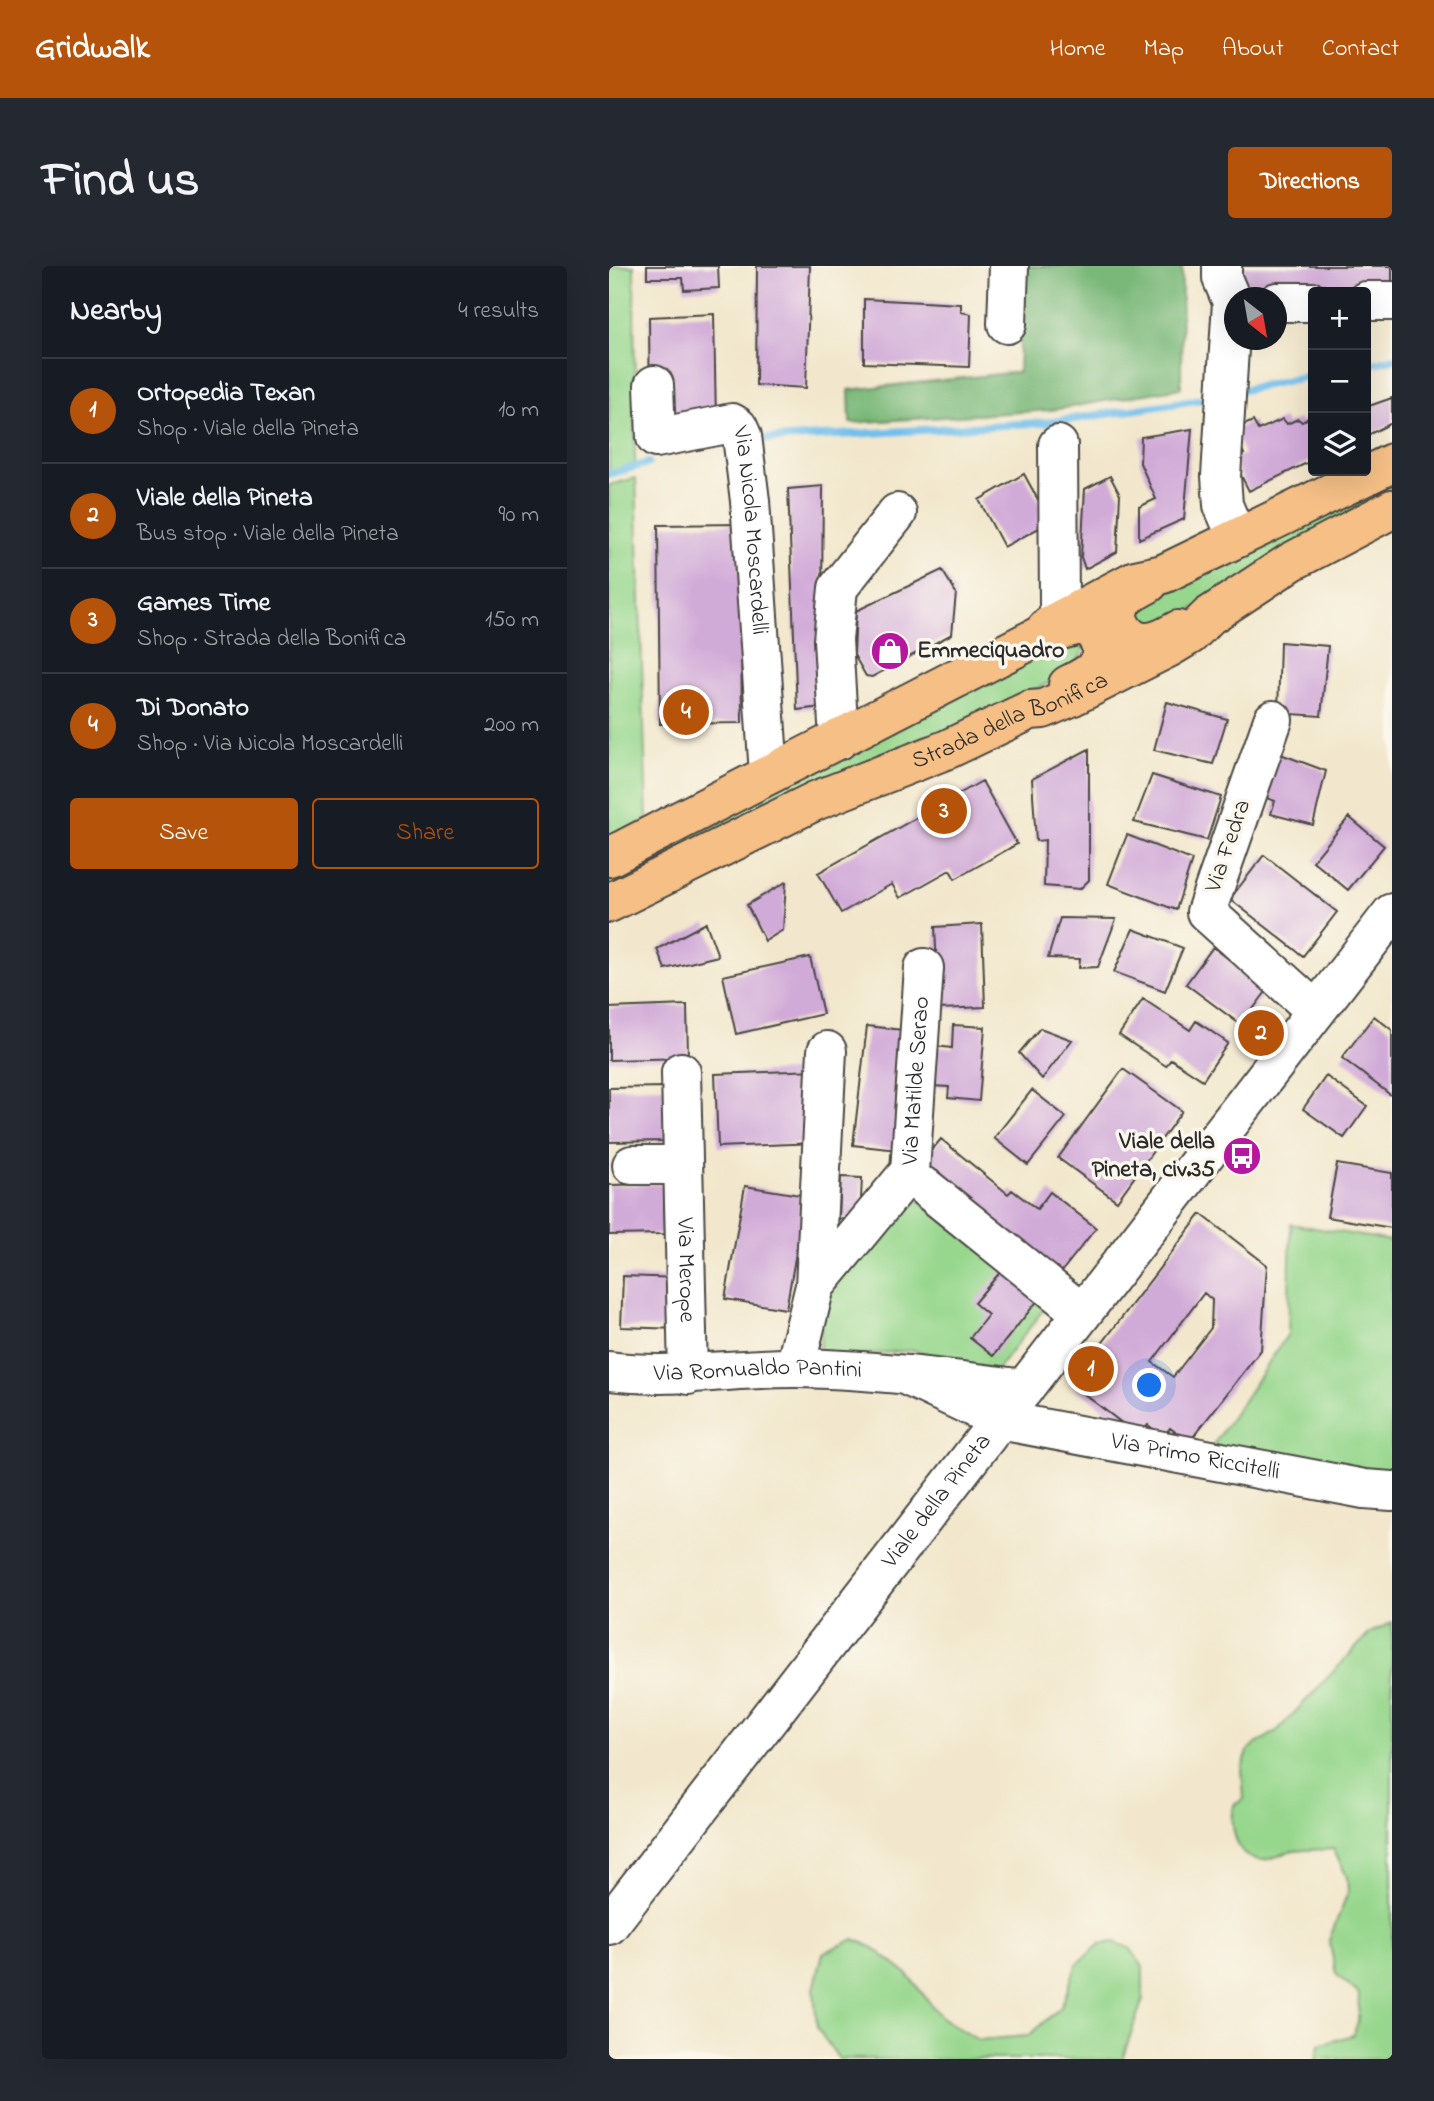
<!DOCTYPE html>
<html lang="en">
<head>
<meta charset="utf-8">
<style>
	body { margin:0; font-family:"Indie Flower",sans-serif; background:#242831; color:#f1f3f6 }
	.controls { position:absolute; right:21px; top:21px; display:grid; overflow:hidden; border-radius:7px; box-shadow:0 7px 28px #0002 }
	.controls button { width:63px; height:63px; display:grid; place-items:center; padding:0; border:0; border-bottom:2px solid #363941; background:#171b24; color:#f1f3f6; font:35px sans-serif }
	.compass { position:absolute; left:615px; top:21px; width:63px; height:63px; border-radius:50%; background:#171b24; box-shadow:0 7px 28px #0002; rotate:149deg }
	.you { position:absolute; left:541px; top:1120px; width:24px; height:24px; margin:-18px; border:5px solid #fff; border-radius:50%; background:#1a73e8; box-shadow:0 0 0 10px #1a73e833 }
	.badge { display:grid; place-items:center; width:46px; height:46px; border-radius:50%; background:#b45309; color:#fff; font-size:23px; font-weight:700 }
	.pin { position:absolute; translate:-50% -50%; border:4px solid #fff; box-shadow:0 2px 7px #0006 }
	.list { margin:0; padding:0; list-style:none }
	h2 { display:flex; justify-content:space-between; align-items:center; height:91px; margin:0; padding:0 28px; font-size:30px }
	h2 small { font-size:23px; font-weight:400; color:#9ea1a6 }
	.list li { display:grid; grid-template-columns:46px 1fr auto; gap:21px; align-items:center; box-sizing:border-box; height:105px; padding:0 28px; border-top:2px solid #363941 }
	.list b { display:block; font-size:26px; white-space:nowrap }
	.list p { margin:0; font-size:23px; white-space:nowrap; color:#9ea1a6 }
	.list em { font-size:23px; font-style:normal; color:#9ea1a6 }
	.actions { display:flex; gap:14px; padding:21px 28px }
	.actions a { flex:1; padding:16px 0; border:2px solid #b45309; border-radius:7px; text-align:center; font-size:24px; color:#b45309 }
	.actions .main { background:#b45309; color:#fff }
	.icon { flex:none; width:38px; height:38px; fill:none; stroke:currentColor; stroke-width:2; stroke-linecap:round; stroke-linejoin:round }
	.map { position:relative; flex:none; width:783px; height:1793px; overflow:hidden; border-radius:7px }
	header { display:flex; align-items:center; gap:42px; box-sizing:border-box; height:98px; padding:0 35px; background:#b45309; color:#fff }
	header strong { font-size:33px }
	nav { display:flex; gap:38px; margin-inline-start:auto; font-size:24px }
	.intro { display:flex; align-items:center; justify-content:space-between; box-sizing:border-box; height:168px; padding:0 42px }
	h1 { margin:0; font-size:49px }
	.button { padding:18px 32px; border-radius:7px; background:#b45309; color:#fff; font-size:24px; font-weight:700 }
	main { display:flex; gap:42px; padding:0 42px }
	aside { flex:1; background:#171b24; border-radius:7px; box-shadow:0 7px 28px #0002 }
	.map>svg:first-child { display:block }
	.green { fill:#97d78d; stroke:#61815c; stroke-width:2 }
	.forest { fill:#79b878; stroke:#527252; stroke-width:2 }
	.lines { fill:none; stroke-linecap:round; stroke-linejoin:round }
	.stream { stroke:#72bfec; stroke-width:8 }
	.building { fill:#d1abd8; fill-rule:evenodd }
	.minor-casing { stroke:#494743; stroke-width:42 }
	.major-casing { stroke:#494743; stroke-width:42 }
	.minor { stroke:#fff; stroke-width:38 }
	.major { stroke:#f5bf86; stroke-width:38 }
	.labels { text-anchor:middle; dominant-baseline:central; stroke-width:7; stroke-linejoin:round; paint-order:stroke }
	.street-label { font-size:24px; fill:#2b2b2b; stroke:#fbf7ec }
	.poi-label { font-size:24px; font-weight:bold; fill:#2b2b2b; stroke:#fbf7ec; text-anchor:start }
</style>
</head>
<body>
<header>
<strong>Gridwalk</strong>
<nav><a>Home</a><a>Map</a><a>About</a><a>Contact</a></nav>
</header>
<div class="intro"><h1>Find us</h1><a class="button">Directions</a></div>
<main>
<aside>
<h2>Nearby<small>4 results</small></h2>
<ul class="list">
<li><span class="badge">1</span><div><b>Ortopedia Texan</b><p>Shop · Viale della Pineta</p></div><em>10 m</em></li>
<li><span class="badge">2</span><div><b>Viale della Pineta</b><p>Bus stop · Viale della Pineta</p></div><em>90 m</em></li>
<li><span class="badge">3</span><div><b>Games Time</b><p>Shop · Strada della Bonifica</p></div><em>150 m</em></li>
<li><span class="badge">4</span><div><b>Di Donato</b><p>Shop · Via Nicola Moscardelli</p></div><em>200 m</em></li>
</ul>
<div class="actions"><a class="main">Save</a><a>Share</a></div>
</aside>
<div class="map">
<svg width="783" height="1793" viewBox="0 0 783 1793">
	<rect width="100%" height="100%" fill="#fbf7ec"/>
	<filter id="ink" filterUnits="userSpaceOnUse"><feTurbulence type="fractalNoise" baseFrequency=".0143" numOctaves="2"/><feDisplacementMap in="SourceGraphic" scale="14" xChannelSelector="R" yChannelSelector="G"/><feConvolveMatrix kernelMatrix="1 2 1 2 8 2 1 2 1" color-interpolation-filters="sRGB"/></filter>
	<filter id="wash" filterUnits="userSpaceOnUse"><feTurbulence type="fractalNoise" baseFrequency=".00686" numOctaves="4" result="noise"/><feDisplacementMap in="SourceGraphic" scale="28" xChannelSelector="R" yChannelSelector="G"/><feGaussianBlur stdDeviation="1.57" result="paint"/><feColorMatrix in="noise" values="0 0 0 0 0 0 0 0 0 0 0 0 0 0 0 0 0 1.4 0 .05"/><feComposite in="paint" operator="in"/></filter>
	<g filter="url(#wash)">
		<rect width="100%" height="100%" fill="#f2e7cc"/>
		<path class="green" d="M4 0H25L26 195V199L0 207V2Z
			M27 212 38 554 0 573V219Z
			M783 213V230L561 356 544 365 518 346 525 336Z
			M458 369 476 383 461 405 432 421 0 626V607Z
			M297 925 441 1035 385 1108 305 1084 209 1093 217 1027Z
			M682 958 783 975V1205L750 1204 599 1187 679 1068Z
			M783 1356V1793H707L710 1779 744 1769 749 1756 750 1728 727 1708 720 1674 739 1626 738 1611 725 1583C712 1584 699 1583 686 1585 676 1586 665 1593 654 1594 626 1595 621 1560 625 1539L635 1533 633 1503 640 1483 669 1464 761 1367Z
			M245 1673 265 1682 298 1708 332 1751 369 1774 419 1770 452 1741 468 1698 491 1678 505 1676 521 1682 534 1701V1733L513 1793H230L208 1762 205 1723 214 1687Z"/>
		<path class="forest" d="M414 0H573L572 122 443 144 241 157 240 124 410 106Z"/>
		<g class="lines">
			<path class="stream" d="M757 99 783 93
				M629 125 704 109
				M146 174 444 156 594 133
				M0 208 39 197"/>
		</g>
		<g id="blocks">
			<path class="building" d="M38 0H109L110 22 75 24 74 12H38Z
				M148 0H201L197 122 147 119Z
				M630 0H783V26L635 30Z
				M255 33 352 38V46L362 48 360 101 255 97Z
				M105 48 107 158 41 160 40 51Z
				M783 132V157L757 170V141Z
				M704 149V194L640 225 624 194 635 188 624 164 644 155 649 164 674 153 678 158 689 153 693 156Z
				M583 163 575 253 530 273V241L547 233 531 197 532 171Z
				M415 208 441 256 395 281 370 234Z
				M501 210 511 229 508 286 476 303 472 291 476 223Z
				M214 220 212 441 188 444 179 223Z
				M131 258 133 457 51 458 49 259Z
				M333 304 347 327 343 368 263 411 257 410 245 389 247 345Z
				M671 376 719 380 712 450 669 447Z
				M558 436 618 453 604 498 545 484Z
				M480 483V614L471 623 435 620 436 574 427 575 423 513Z
				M666 486 717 505 704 559 662 548 666 535 646 528Z
				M543 509 612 531 598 574 525 556Z
				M373 515 408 578 346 613 341 604 291 632 283 618 232 647 209 607Z
				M740 551 775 580 739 624 704 595Z
				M518 569 583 594 567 644 499 618Z
				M655 589 728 646 694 690 621 633Z
				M177 616 174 664 156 675 138 639Z
				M451 652 507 653 489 701 470 702 471 693 439 692Z
				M97 657 109 690 56 703 48 683Z
				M373 658 376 741 330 743 326 661Z
				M524 663 574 682 556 725 505 706Z
				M604 681 659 723 632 759 577 718Z
				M201 691 214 748 127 768 114 710Z
				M534 733 581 764 587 755 619 777 594 814 562 793 557 800 510 769Z
				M78 739 79 792 0 794V742Z
				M765 750 783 764V830L733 792Z
				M344 759 376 761 370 835 339 832 340 821 323 820 327 780 343 782Z
				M258 760 302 765 288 884 244 879Z
				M431 762 463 774 433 813 410 787Z
				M514 803 573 845 508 935 449 892Z
				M206 804 208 877 109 881 106 808Z
				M717 810 758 840 735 872 694 843Z
				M55 821 57 875 0 876V822Z
				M423 824 457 851 419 899 385 872Z
				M332 873 399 928 403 924 428 943 441 926 487 962 445 1015 307 903Z
				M728 898 783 907V962L718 951Z
				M232 911 253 912 251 954 230 953Z
				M55 918 56 968 0 969V919Z
				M136 920 197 930 177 1043 116 1033Z
				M592 948 658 999 652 1084 580 1176 561 1162 554 1171 539 1159 530 1170 462 1118ZM595 1027 603 1034 602 1062 564 1111 543 1096Z
				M393 1004 430 1033 384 1090 361 1072 379 1049 365 1037Z
				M14 1010 71 1012 69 1063 12 1061Z"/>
		</g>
	</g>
	<g filter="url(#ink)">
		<use href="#blocks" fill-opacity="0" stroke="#494743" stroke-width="2"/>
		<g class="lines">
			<g class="minor-casing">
				<g id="minor">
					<path d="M613 0V12L623 36 612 210 614 239 628 272"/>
					<path d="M757 35H783"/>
					<path d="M668 36H704"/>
					<path d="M398 58 400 0"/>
					<path id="s1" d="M45 119 47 172 123 157 129 161 133 170 141 235 160 508"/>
					<path d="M449 179 450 340 455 351"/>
					<path d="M664 454 597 646 707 745"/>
					<path d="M230 474 224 374 229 322 288 247"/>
					<path id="s2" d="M72 806 79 1109"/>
					<path d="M23 899H74"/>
					<path d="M316 921 473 1047"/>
					<path d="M206 1020 218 785"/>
					<path id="s3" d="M186 1102 206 1020 301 905 315 702"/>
					<path id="s4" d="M0 1105C64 1113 123 1102 186 1102 262 1103 340 1113 415 1123"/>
					<path id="s5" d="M296 1109 391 1154 755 1223 783 1225"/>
					<path id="s6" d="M0 1659 783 647"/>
				</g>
			</g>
			<g class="major-casing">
				<g id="major">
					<path d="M540 317C531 323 519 327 513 336 501 353 519 377 538 376 549 376 560 369 569 364"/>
					<path d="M437 368 475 358C482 362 486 367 490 375 502 399 477 410 459 419"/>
					<path d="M0 591 432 369 441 359 526 314 554 308 783 197"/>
					<path id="s7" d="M0 637 206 535 339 483 421 444 434 443 462 431 561 381 581 369 600 350 682 296 783 243"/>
				</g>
			</g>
			<use href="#minor" class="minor"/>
			<use href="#major" class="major"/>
		</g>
	</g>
	<defs>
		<g id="shop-disc" transform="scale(2.0125)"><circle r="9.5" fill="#b5179e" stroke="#fbf7ec"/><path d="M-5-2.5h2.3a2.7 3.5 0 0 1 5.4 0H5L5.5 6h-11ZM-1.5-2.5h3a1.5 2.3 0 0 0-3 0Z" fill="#fff"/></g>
		<g id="bus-disc" transform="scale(2.0125)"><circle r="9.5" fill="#b5179e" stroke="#fbf7ec"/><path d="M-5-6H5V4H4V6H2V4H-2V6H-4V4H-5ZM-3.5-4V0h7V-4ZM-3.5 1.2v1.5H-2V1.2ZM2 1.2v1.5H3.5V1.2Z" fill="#fff"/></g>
	</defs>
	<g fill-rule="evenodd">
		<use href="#shop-disc" x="281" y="385"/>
		<use href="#bus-disc" x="633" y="890"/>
	</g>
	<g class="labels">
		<g class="street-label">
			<text stroke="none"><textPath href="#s1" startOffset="243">Via Nicola Moscardelli</textPath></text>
			<text stroke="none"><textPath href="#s7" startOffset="441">Strada della Bonifica</textPath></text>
			<text transform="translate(620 580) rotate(-71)">Via Fedra</text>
			<text stroke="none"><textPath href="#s3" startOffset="324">Via Matilde Serao</textPath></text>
			<text stroke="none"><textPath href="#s2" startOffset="198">Via Merope</textPath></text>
			<text stroke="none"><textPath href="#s4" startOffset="149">Via Romualdo Pantini</textPath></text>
			<text stroke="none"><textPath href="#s5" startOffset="304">Via Primo Riccitelli</textPath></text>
			<text stroke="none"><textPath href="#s6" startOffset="536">Viale della Pineta</textPath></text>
		</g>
		<g class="poi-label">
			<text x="308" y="385">Emmeciquadro</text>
			<text x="606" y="876" text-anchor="end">Viale della<tspan x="606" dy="28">Pineta, civ.35</tspan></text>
		</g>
	</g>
</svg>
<div class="controls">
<button>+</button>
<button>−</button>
<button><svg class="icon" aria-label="layers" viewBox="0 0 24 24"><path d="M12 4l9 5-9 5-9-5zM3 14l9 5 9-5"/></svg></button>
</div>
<svg class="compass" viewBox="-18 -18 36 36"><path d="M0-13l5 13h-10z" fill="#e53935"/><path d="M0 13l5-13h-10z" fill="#9ea1a6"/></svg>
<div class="you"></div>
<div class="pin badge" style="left:482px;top:1103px">1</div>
<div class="pin badge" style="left:652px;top:767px">2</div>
<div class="pin badge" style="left:335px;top:545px">3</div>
<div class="pin badge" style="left:77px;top:446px">4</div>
</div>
</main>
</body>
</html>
